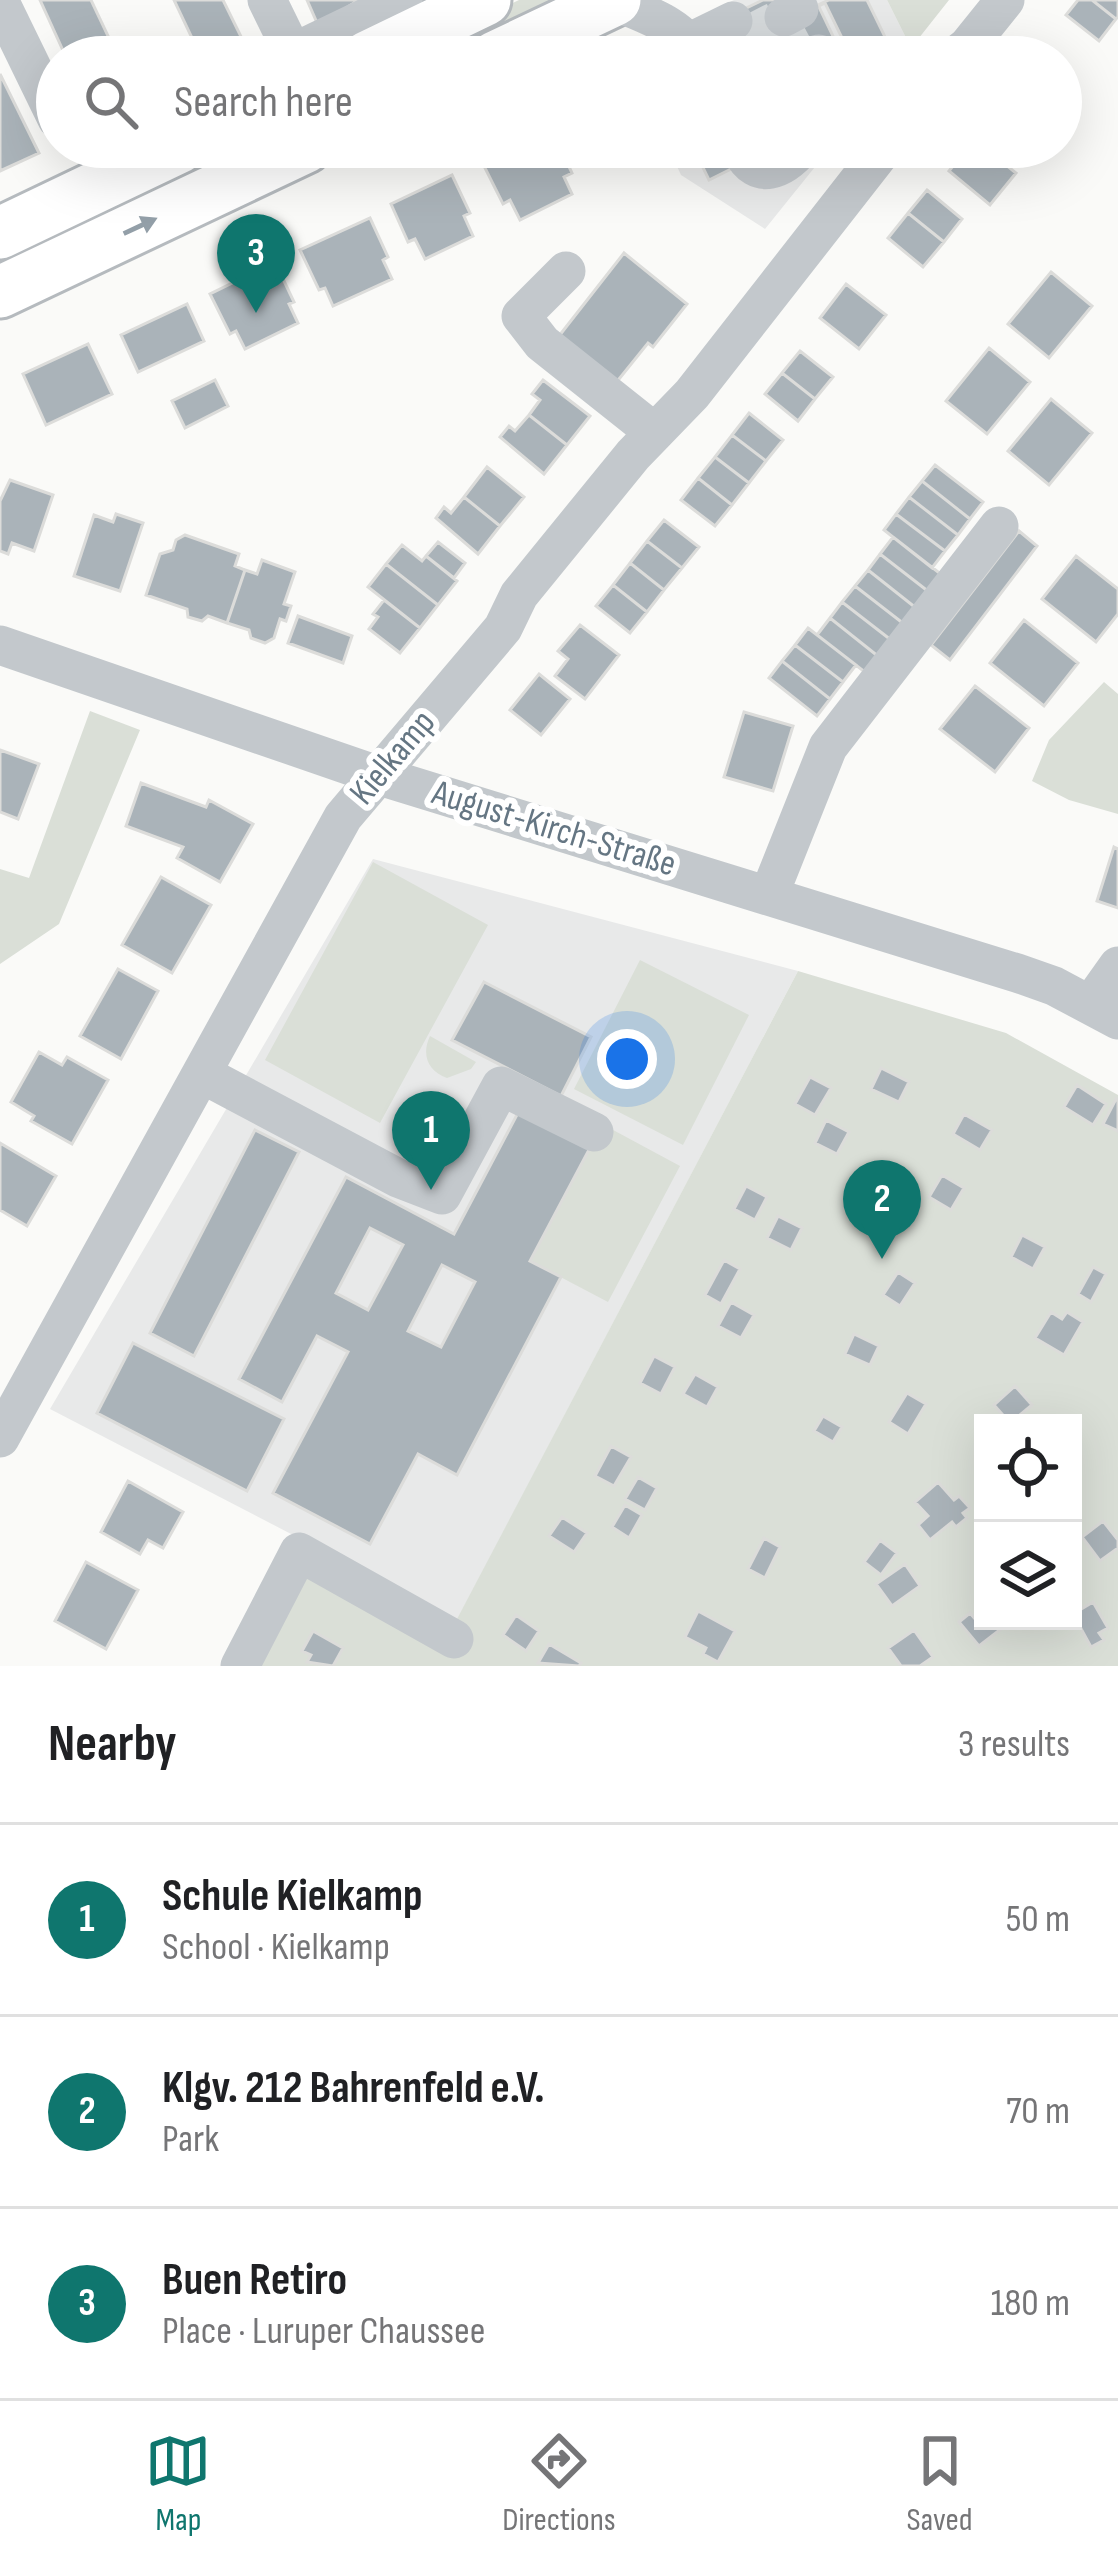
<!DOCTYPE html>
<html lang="en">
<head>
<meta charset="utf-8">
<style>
	body { margin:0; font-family:"Sofia Sans Condensed",sans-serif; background:#f2f2f2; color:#202124 }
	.controls { position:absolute; right:36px; bottom:36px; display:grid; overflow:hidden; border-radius:0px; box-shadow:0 12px 48px #0002 }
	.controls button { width:108px; height:108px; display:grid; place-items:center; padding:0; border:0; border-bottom:3px solid #e0e0e0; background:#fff; color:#202124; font:60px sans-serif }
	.you { position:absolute; left:627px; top:1059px; width:42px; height:42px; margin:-30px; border:9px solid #fff; border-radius:50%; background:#1a73e8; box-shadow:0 0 0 18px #1a73e833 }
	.badge { display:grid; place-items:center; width:78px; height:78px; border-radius:50%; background:#0f766e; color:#fff; font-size:39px; font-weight:700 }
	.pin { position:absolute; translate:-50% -99px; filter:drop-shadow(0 3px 6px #0008) }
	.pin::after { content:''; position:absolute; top:63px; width:42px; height:36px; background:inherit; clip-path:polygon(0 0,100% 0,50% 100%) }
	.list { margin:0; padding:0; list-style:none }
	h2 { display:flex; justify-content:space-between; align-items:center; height:156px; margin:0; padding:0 48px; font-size:51px }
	h2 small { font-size:39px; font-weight:400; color:#757577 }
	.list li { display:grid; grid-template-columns:78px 1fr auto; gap:36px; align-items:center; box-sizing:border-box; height:192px; padding:0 48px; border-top:3px solid #e0e0e0 }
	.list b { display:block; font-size:45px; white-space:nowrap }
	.list p { margin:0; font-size:39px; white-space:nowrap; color:#757577 }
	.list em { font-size:39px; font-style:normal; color:#757577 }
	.icon { flex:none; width:66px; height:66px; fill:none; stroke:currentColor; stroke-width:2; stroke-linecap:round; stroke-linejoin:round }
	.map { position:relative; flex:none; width:1118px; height:1666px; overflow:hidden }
	.search { position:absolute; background:#fff; box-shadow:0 12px 48px #0002; left:36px; right:36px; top:36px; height:132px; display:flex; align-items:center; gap:30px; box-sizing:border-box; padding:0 42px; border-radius:66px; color:#757577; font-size:45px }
	.sheet { height:732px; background:#fff }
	nav { display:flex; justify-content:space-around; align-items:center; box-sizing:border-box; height:168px; border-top:3px solid #e0e0e0; background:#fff; font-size:33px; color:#757577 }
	nav a { display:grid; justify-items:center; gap:6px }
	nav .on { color:#0f766e }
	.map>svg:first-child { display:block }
	.built { fill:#e8e9e9 }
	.green { fill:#dadfd7; fill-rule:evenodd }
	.building { fill:#aab3b9; stroke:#dcdcda; stroke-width:3; fill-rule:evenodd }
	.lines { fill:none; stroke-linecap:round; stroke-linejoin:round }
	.minor-tunnel { stroke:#d5d9db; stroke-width:39; stroke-dasharray:39 20; stroke-linecap:butt }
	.major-casing { stroke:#b5babe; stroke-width:57 }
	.minor { stroke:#c3c8cc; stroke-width:39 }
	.major { stroke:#fff; stroke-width:51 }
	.oneway { fill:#939fa8 }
	.labels { text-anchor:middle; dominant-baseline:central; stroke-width:12; stroke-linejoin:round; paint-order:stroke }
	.street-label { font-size:36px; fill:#657683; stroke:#fff }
</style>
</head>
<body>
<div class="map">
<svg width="1118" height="1666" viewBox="0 0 1118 1666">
	<rect width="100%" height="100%" fill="#fafaf8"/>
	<path class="built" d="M734 0H887L911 48 903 57H626L624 52Z
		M668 147H831L765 229 681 175Z
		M373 859 798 971 457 1620 50 1409Z"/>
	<path class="green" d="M519 0H579L460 57H399Z
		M887 0H949L911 48Z
		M212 147H272L0 277V249Z
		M1104 682 1118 694V814L1069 800 1032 781 1049 740Z
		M90 711 140 730 59 924 0 964V869L29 878Z
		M373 862 488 925 380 1123 265 1060Z
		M640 960 749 1015 683 1145 574 1089Z
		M798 971 1006 1033 1118 1095V1666H239L308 1542 457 1619ZM983 1423H1073V1621H983Z
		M430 1036 476 1062 471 1069 447 1078C428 1071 421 1055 430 1036Z
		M602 1124 680 1166 608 1302 530 1261Z"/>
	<path class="building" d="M40 0H91L118 57H66Z
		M174 0H223L251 57H201Z
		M307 0H359L318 25Z
		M763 0H776L787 22 825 3 844 42 812 57H750L730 16Z
		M829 0H867L889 45 865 57H843L818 5Z
		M1078 0H1092L1116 19 1099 41 1066 15Z
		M1092 0H1118V17L1116 19Z
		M0 74 39 153 0 171Z
		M513 147H560L572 173 564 177 572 194 520 220 510 200 503 204 482 162Z
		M693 147H748L735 167 709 180Z
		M968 147H984L1016 173 990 205 949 171Z
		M452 175 470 213 464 216 473 236 425 259 415 239 408 242 391 204Z
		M927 190 962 219 944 242 908 213Z
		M908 213 944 242 923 267 888 238Z
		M370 218 388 257 383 260 392 279 333 306 325 288 319 290 300 250Z
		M624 253 687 304 653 347 648 343 611 389 559 336Z
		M275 262 294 302 289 304 298 323 245 349 236 331 230 334 210 294Z
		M1051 272 1092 306 1049 358 1008 324Z
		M846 284 886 315 859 349 820 318Z
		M187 304 204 341 138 372 121 335Z
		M88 344 112 394 46 425 23 374Z
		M989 348 1030 382 987 434 946 401Z
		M800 351 833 377 815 399 782 373Z
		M782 373 815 399 798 421 765 394Z
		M215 380 228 406 185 428 172 401Z
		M543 380 590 416 567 445 529 415 540 400 532 394Z
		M1051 399 1092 433 1049 485 1008 451Z
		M749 413 783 440 766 461 732 435Z
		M529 415 567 445 544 474 500 437 509 426 515 431Z
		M732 435 766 461 749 483 715 457Z
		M715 457 749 483 732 505 698 478Z
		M935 465 983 502 970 519 922 481Z
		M487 467 524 497 500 526 464 497Z
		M698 478 732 505 715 526 681 500Z
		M10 480 53 495 34 551 12 543 8 554 0 551V501Z
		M922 481 970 519 958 535 909 497Z
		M464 497 500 526 478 554 436 518 444 507 451 513Z
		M909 497 958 535 945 551 896 514Z
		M116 514 143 523 120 591 74 576 94 515 113 522Z
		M896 514 945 551 932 568 884 530Z
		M664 520 699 547 682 568 647 541Z
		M1019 531 1037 546 950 660 931 645Z
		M185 535 239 554 235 566 245 570 227 623 208 616 202 621 188 617 187 609 146 595 160 554 173 550 176 540Z
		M893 537 942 575 929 592 880 554Z
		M647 541 682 568 664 590 630 563Z
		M438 542 465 563 454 578 426 556Z
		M402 545 422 561 426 556 457 581 438 605 386 564Z
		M880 554 929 592 916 608 868 570Z
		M1076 556 1118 589V614L1096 642 1042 599Z
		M262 560 295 572 284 604 291 606 286 621 280 619 274 638 265 643 251 638 249 630 227 623 245 570 257 574Z
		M630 563 664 590 647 612 613 585Z
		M386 564 438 605 420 628 368 587Z
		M868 570 916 608 904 624 855 586Z
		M613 585 647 612 630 633 596 606Z
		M855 586 904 624 891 640 842 602Z
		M384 600 420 628 400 653 369 629 378 617 373 614Z
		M842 602 891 640 879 657 830 618Z
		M298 616 352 636 343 663 288 643Z
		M830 618 879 657 866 673 817 635Z
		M1024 620 1078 663 1044 706 990 663Z
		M580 625 619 655 585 699 555 676 568 659 558 651Z
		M808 628 856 665 843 682 795 645Z
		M795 645 843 682 830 699 782 661Z
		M782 661 830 699 817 716 769 678Z
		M539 674 570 699 541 735 510 710Z
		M975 686 1029 728 995 772 940 729Z
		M744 712 793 726 773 791 724 777Z
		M0 750 39 764 18 819 0 812Z
		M141 783 206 807 209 800 253 824 220 882 177 858 183 847 126 826Z
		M1114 847 1118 849V908L1097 901Z
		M161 877 211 905 172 973 122 945Z
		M118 969 158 991 121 1059 80 1036Z
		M484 982 591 1037 561 1096 452 1040Z
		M39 1052 62 1065 67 1057 108 1080 72 1144 31 1121 34 1116 11 1102Z
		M881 1068 909 1082 899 1102 871 1089Z
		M810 1077 831 1088 815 1115 795 1104Z
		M1077 1085 1106 1104 1093 1125 1064 1107Z
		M1116 1099 1118 1100V1131L1103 1124Z
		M520 1109 591 1146 530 1261 561 1277 457 1475 418 1454 370 1544 273 1493 348 1352 317 1336 282 1402 239 1379 346 1177 454 1234ZM370 1228 403 1245 368 1310 336 1293ZM442 1265 475 1282 441 1347 408 1331Z
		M964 1114 992 1130 980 1150 953 1134Z
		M826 1120 849 1132 837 1154 815 1143Z
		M255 1130 299 1152 194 1356 150 1333Z
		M0 1143 56 1176 27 1226 0 1210Z
		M942 1175 964 1188 951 1210 929 1197Z
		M746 1186 767 1197 755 1220 734 1209Z
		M778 1216 802 1228 791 1250 767 1238Z
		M1022 1235 1045 1247 1033 1269 1011 1257Z
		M724 1260 740 1269 721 1304 705 1295Z
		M1093 1267 1106 1274 1091 1302 1078 1294Z
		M898 1272 915 1283 900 1306 883 1295Z
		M731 1302 754 1315 741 1338 718 1326Z
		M1051 1312 1062 1319 1067 1312 1083 1322 1064 1355 1035 1338Z
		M854 1334 879 1346 870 1365 845 1354Z
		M133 1343 284 1419 247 1491 97 1413Z
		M654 1356 675 1367 661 1394 640 1383Z
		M695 1374 718 1387 707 1407 683 1394Z
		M1015 1386 1032 1405 1010 1423 994 1405Z
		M907 1393 926 1404 908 1434 889 1422Z
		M823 1416 842 1427 833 1442 814 1431Z
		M611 1446 631 1457 614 1486 595 1476Z
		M638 1477 657 1488 645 1510 625 1499Z
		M128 1481 183 1512 163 1548 148 1540 140 1554 101 1532Z
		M938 1482 954 1500 959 1496 970 1508 963 1513 967 1518 956 1527 952 1522 930 1540 918 1525 928 1516 915 1502Z
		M625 1505 642 1515 629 1538 612 1527Z
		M562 1517 587 1533 574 1552 549 1536Z
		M1103 1521 1118 1540V1548L1100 1561 1082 1537Z
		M764 1538 780 1547 765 1578 748 1569Z
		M880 1540 897 1553 881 1575 864 1562Z
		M86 1562 138 1590 106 1649 55 1621Z
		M905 1564 920 1586 892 1606 876 1584Z
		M1093 1602 1108 1628 1099 1633 1104 1640 1091 1647 1073 1614Z
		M698 1611 735 1631 718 1662 703 1654 706 1648 685 1637Z
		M970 1613 976 1620 983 1613V1621H994L1001 1629 979 1646 959 1622Z
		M516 1615 539 1631 526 1651 503 1635Z
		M914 1630 933 1657 920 1666H901L888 1648Z
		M313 1631 343 1648 333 1666 307 1662 311 1655 302 1651Z
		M549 1644 581 1663 579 1666 538 1663Z"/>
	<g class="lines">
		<path class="minor-tunnel" d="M741 39 784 17
			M776 57 812 38"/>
		<g class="major-casing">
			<path id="major" d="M367 57 485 0
				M495 57 615 0
				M0 233 180 147
				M0 292 306 147"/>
		</g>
		<path class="minor" d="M267 0 293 53
			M614 1C644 14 683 25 697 57
			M0 2 57 119
			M784 17 799 9
			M690 42 733 21
			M819 54 821 57
			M284 57 403 0
			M954 57 968 46 1005 0
			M741 150C757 183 784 169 802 147
			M566 271 521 316 542 343 654 432
			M0 645 380 776 1017 973 1054 986 1118 1020
			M769 895 828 747 999 526
			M1091 1004 1118 966
			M202 1074 398 1178 442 1195 501 1086 594 1132
			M0 1438 343 817 503 628 519 595 633 455 692 394 885 147
			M240 1666 299 1552 454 1639"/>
		<use href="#major" class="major"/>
	</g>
	<defs><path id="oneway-solid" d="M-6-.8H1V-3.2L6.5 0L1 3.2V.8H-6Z" transform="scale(3)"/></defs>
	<use class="oneway" href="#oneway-solid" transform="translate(140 226) rotate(-25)"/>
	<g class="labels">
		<g class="street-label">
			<text transform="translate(393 758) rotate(-50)">Kielkamp</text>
			<text transform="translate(554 829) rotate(17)">August-Kirch-Straße</text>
		</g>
	</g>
</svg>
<div class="controls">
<button><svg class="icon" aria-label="locate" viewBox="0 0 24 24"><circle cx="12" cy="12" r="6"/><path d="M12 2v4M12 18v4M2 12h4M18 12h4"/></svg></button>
<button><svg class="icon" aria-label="layers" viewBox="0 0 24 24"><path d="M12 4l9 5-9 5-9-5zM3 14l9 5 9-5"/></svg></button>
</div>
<div class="you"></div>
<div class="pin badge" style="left:431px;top:1190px">1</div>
<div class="pin badge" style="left:882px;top:1259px">2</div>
<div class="pin badge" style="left:256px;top:313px">3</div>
<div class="search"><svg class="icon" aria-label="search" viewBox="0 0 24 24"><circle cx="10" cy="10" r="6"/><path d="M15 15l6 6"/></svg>Search here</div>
</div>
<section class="sheet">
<h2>Nearby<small>3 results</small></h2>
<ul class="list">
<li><span class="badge">1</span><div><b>Schule Kielkamp</b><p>School · Kielkamp</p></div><em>50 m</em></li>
<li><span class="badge">2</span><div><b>Klgv. 212 Bahrenfeld e.V.</b><p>Park</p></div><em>70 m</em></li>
<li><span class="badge">3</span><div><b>Buen Retiro</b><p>Place · Luruper Chaussee</p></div><em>180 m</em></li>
</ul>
</section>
<nav>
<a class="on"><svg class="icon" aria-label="map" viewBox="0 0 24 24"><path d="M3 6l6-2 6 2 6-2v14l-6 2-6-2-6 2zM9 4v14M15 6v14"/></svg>Map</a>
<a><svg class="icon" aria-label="directions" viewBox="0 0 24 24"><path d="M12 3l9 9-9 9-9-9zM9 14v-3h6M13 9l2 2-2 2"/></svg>Directions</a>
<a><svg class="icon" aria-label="saved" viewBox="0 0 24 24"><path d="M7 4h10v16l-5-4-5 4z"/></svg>Saved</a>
</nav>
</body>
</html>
